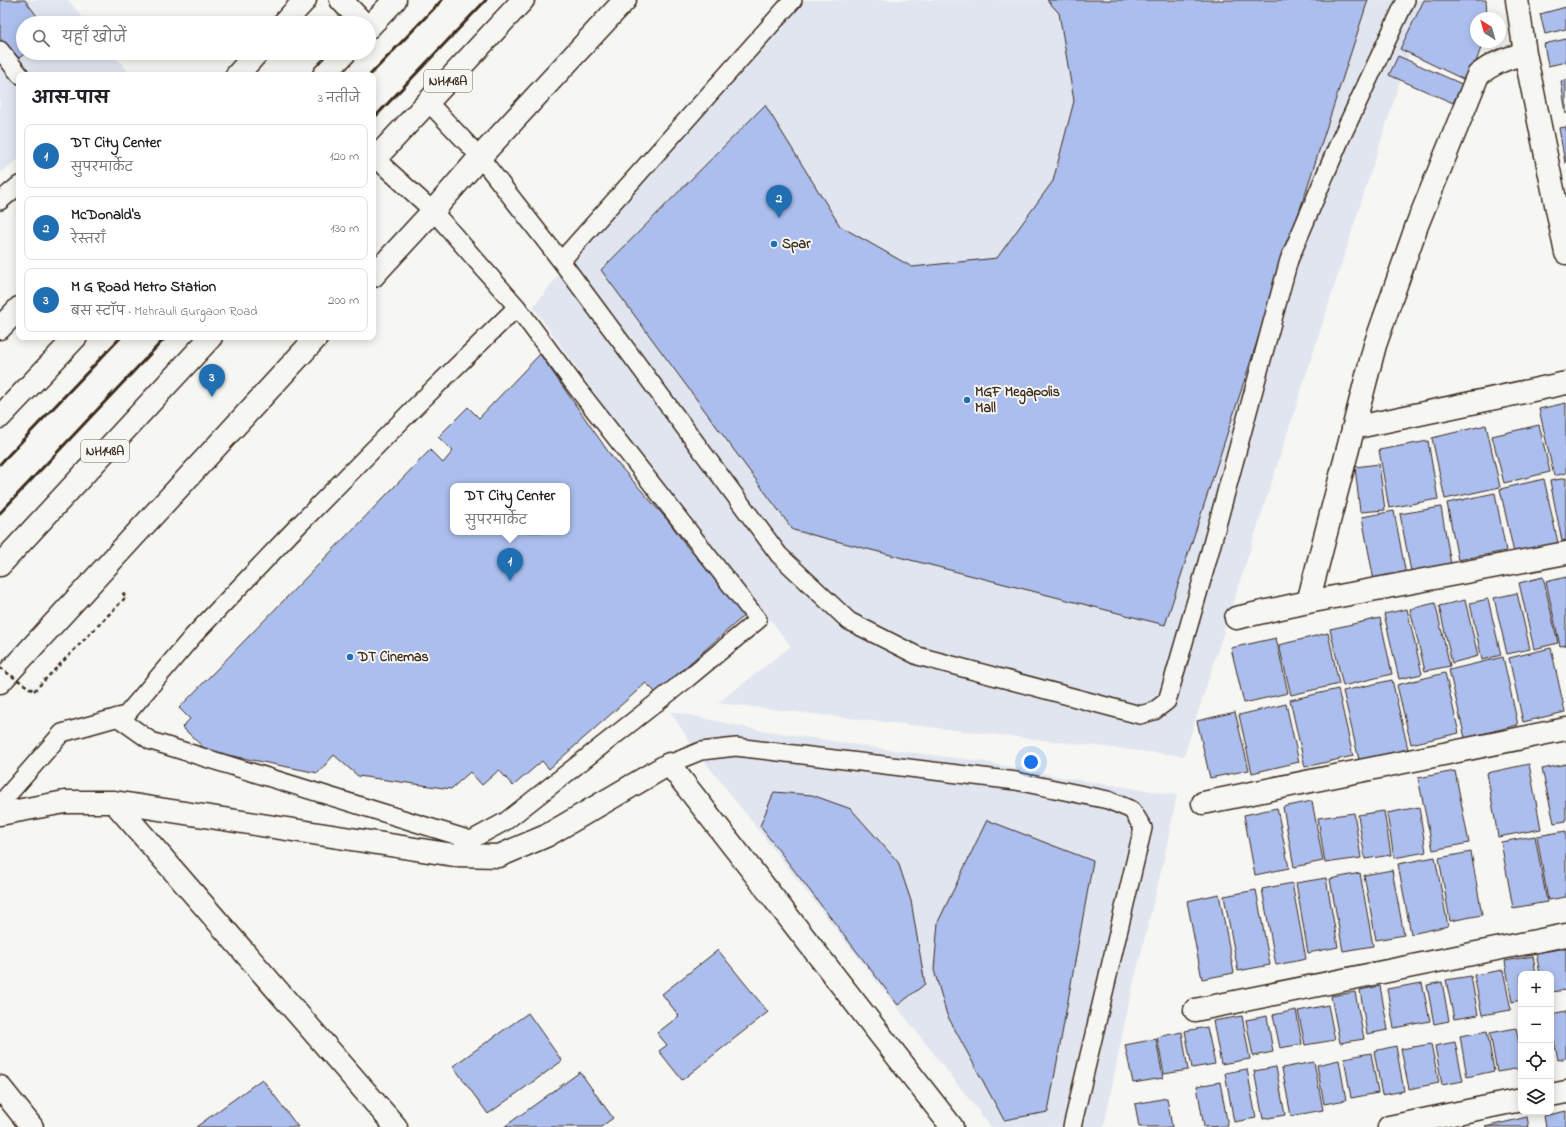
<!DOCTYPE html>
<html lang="hi">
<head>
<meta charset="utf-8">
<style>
	body { margin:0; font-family:"Indie Flower","Playpen Sans Deva",sans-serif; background:#f2f2f2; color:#202124 }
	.controls { position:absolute; right:12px; bottom:12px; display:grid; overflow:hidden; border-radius:8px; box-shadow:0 2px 10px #0003 }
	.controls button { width:36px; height:36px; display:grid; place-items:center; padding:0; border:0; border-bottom:1px solid #e0e0e0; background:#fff; color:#202124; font:20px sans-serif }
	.compass { position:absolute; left:1470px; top:12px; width:36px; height:36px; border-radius:50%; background:#fff; box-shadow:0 2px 10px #0003; rotate:323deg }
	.you { position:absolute; left:1031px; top:762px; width:14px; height:14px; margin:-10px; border:3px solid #fff; border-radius:50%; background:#1a73e8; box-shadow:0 0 0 6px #1a73e833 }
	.badge { display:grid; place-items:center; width:26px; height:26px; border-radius:50%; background:#1f6fb2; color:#fff; font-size:13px; font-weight:700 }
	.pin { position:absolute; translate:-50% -33px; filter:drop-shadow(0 1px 2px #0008) }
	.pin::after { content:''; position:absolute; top:21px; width:14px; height:12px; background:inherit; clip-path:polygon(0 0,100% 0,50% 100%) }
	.popup { position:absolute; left:450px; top:483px; width:120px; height:52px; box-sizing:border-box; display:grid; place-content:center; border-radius:8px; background:#fff; filter:drop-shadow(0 1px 3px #0005); font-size:13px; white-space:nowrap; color:#757577 }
	.popup b { font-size:15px; color:#202124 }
	.popup::after { content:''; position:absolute; left:50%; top:100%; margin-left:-8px; border:8px solid transparent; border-top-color:#fff }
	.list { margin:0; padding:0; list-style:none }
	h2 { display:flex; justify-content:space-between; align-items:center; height:52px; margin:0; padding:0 16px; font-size:17px }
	h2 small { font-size:13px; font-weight:400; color:#757577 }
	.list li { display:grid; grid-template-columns:26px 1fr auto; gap:12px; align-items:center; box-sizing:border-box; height:64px; margin:0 8px 8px; padding:0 8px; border:1px solid #e0e0e0; border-radius:8px }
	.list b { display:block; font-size:15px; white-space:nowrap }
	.list p { margin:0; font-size:13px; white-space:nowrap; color:#757577 }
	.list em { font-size:13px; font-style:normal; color:#757577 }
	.icon { flex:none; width:22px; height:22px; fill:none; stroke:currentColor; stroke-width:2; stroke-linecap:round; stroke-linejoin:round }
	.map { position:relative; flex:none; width:1566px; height:1127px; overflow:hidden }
	.search { position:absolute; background:#fff; box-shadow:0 2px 10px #0003; left:16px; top:16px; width:360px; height:44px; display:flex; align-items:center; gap:10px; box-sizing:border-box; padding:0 14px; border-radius:22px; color:#757577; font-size:15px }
	.panel { position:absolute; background:#fff; box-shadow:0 2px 10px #0003; left:16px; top:72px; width:360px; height:268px; border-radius:8px }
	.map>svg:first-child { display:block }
	.built { fill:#e0e5f0 }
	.building { fill:#acbeed; stroke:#3b2a1e; fill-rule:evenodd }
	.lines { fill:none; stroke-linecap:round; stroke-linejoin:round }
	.lane-casing { stroke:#3b2a1e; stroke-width:20 }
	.street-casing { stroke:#3b2a1e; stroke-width:25 }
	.secondary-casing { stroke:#3b2a1e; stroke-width:25 }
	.highway-casing { stroke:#3b2a1e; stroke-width:25 }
	.path { stroke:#3b2a1e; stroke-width:2.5; stroke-dasharray:4 3; stroke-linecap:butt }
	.lane { stroke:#f6f6f2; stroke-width:17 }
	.street { stroke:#f6f6f2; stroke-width:22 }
	.secondary { stroke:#f6f6f2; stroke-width:22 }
	.highway { stroke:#f6f6f2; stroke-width:22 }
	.rail { stroke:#3b2a1e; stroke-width:3 }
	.path-bridge { stroke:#3b2a1e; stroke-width:2.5; stroke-dasharray:4 3; stroke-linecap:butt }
	.poi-dot { fill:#1f6fb2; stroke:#f6f6f2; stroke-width:1.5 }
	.labels { text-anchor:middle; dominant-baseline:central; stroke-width:4; stroke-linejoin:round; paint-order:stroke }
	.shield { fill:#f6f6f2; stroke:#73675e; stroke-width:1 }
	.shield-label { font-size:13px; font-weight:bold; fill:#3b2a1e }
	.poi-label { font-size:14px; font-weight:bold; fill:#3b2a1e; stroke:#f6f6f2; text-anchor:start }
</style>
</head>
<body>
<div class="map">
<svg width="1566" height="1127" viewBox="0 0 1566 1127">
	<rect width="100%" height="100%" fill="#f6f6f2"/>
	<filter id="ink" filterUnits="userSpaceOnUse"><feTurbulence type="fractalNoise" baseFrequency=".025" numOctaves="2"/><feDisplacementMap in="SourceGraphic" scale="8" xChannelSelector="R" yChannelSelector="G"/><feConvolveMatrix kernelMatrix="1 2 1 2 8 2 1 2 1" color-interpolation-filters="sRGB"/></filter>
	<g filter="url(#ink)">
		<path class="built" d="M0 0H68L87 23H23V53H112L131 75H19V159L0 173Z
			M780 0H1426L1184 756 718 703 791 646 629 441 533 307Z
			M670 711 748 728 884 749 979 761 1072 779 1177 795 1164 859 1127 1010 1104 1127H991L691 744Z"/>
		<path class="building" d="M0 0H25L42 23H23V53H26L16 60 0 38Z
			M1047 0H1368L1165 625 793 530 601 270 765 105 840 226 912 267 997 258 1053 181 1074 101 1059 13Z
			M1424 0H1486L1487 18H1476V42H1483L1469 82 1400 49Z
			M1566 7V29L1545 34 1540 14Z
			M1566 39V62L1548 66 1544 44Z
			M1398 56 1462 84 1453 103 1389 75Z
			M1566 80V114L1561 81Z
			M1566 127V163H1565L1559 128Z
			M540 354 612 457 670 523 688 548 746 614 656 693 646 683 549 769 542 761 513 786 499 770 482 785 470 772 451 789 358 776 334 755 318 773 207 751 182 727 190 719 179 708 430 450 443 463 453 451 438 437 468 407 479 418ZM453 486H567V532H453Z
			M1566 403V473L1554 476 1539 409Z
			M1486 425 1500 487 1445 499 1432 438Z
			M1539 425 1550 472 1504 483 1492 436Z
			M1428 441 1438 499 1389 508 1379 450Z
			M1379 464 1385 510 1360 512 1355 467Z
			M1566 478V540L1562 541 1550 481Z
			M1544 479 1558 543 1514 553 1500 489Z
			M1495 493 1506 551 1458 560 1447 503Z
			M1441 507 1452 570 1412 577 1400 514Z
			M1394 511 1407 580 1375 586 1362 517Z
			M1543 577 1558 643 1534 649 1519 583Z
			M1566 577V645L1560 646 1546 582Z
			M1517 593 1530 649 1507 654 1494 598Z
			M1488 599 1501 655 1482 660 1470 603Z
			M1465 600 1478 656 1452 663 1439 606Z
			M1435 603 1450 666 1425 671 1410 609Z
			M1407 609 1422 674 1399 679 1384 614Z
			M1380 618 1392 674 1343 686 1330 629Z
			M1328 633 1339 684 1291 695 1279 645Z
			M1276 638 1288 693 1244 703 1231 648Z
			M1551 648 1565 712 1523 722 1509 658Z
			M1503 657 1518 725 1465 738 1449 670Z
			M1445 673 1459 733 1411 744 1397 685Z
			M1392 680 1408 749 1359 760 1343 691Z
			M1338 689 1353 756 1305 767 1290 700Z
			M1286 704 1299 762 1252 773 1239 715Z
			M1235 712 1249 770 1210 778 1197 721Z
			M1529 764 1541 829 1498 837 1487 773Z
			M1566 764V821L1554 823 1542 769Z
			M1455 771 1469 843 1433 850 1418 778Z
			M774 792 812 795 851 809 898 862 911 901 925 984 898 1005 760 826Z
			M1312 801 1323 861 1294 867 1283 807Z
			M1419 807 1426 852 1394 858 1387 813Z
			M1277 808 1289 868 1255 875 1244 815Z
			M1384 811 1391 855 1365 859 1358 815Z
			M1354 813 1361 858 1325 863 1318 818Z
			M987 820 1093 861 1048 1112 1004 1120 947 1015 934 970 938 922Z
			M1566 831V897L1548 900 1537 836Z
			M1535 836 1547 902 1513 908 1501 842Z
			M1471 852 1482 915 1450 921 1439 858Z
			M1435 857 1448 926 1411 934 1398 864Z
			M1392 870 1404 935 1376 940 1364 875Z
			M1360 873 1373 946 1343 951 1330 879Z
			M1326 878 1338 947 1308 953 1296 883Z
			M1292 883 1306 959 1276 965 1262 889Z
			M1256 890 1270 965 1238 971 1224 896Z
			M1219 894 1234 973 1202 979 1187 901Z
			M1566 948V990L1551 992V974H1540L1536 953Z
			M718 950 768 1012 682 1080 659 1051 667 1045 657 1033 679 1016 662 994Z
			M1533 956 1536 974H1521V1000L1512 1002 1505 961Z
			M1503 970 1511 1010 1482 1015 1474 975Z
			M1471 976 1478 1015 1454 1019 1446 980Z
			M1442 982 1449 1021 1434 1024 1427 985Z
			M1422 983 1430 1021 1394 1028 1387 989Z
			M1380 986 1388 1030 1367 1034 1360 990Z
			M1355 992 1364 1039 1340 1043 1331 996Z
			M1328 1005 1335 1040 1305 1045 1298 1011Z
			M1296 1010 1302 1044 1280 1048 1273 1015Z
			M1566 1011V1058L1558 1060 1551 1025V1014Z
			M528 1013 562 1061 488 1114 453 1066Z
			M1242 1016 1250 1059 1221 1064 1213 1021Z
			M1267 1016 1273 1052 1253 1056 1246 1020Z
			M1207 1027 1215 1064 1192 1068 1185 1031Z
			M1516 1028 1521 1053V1068L1497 1072 1490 1033Z
			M1487 1031 1494 1071 1467 1077 1460 1036Z
			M1182 1032 1188 1070 1164 1074 1157 1037Z
			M1156 1039 1163 1078 1133 1083 1125 1045Z
			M1455 1042 1463 1081 1442 1085 1435 1046Z
			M1431 1044 1439 1083 1409 1089 1401 1049Z
			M1396 1046 1404 1091 1382 1095 1374 1051Z
			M1371 1053 1378 1093 1351 1098 1344 1058Z
			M1339 1060 1346 1100 1324 1104 1317 1065Z
			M1314 1062 1323 1110 1291 1116 1282 1068Z
			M1276 1067 1285 1115 1263 1119 1254 1071Z
			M1247 1069 1256 1118 1234 1122 1225 1073Z
			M580 1072 613 1118 601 1127H504Z
			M262 1079 298 1127H196Z
			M1220 1082 1228 1126 1204 1127 1197 1086Z
			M1167 1098 1172 1127H1139L1135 1104Z
			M1566 1111V1127H1546L1544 1116Z
			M1527 1117 1529 1127H1485Z"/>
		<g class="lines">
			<g class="lane-casing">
				<path id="lane" d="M0 50 20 75
					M428 102 480 157 561 261 779 555 849 621 918 656 1140 715 1154 711 1167 701 1206 566 1289 260 1341 138 1406 0
					M0 201 19 185
					M561 261 793 0
					M117 717 151 741 471 840 506 821 688 678 758 620 577 388 517 307 433 211 376 159
					M669 764 701 751 736 747 1016 781 1108 800 1132 810 1143 828 1072 1127
					M0 804 62 733 126 715 193 636 291 533 416 406 517 307"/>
			</g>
			<g class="street-casing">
				<path id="street" d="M341 0 363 23
					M1517 0 1525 53
					M1566 253 1525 53C1506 59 1494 62 1478 75L1417 225 1375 345 1308 602 1566 553
					M1353 428 1566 383
					M1236 618 1308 602
					M114 802 396 1127
					M1203 803 1566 729
					M0 814 65 802H114L454 855 499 856 546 836 669 764 952 1127
					M1195 1010 1566 935
					M0 1087 32 1127
					M1551 1095 1566 1092
					M1389 1127 1521 1100"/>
			</g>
			<g class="secondary-casing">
				<path id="secondary" d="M284 23 305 0
					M237 75 257 53
					M373 276 433 211 480 157 625 0
					M0 328 19 308
					M0 682 317 337"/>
			</g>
			<g class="highway-casing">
				<path id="highway" d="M369 27 395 0
					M324 75 345 53
					M373 161 523 0
					M0 417 76 337
					M0 565 211 337"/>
			</g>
			<path class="path" d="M34 691 126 597 121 591"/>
			<use href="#lane" class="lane"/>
			<use href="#street" class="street"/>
			<use href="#secondary" class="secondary"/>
			<use href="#highway" class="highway"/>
			<path class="rail" d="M370 75 442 0
				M373 119 486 0
				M0 464 121 337
				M0 513 166 337"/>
			<path class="path-bridge" d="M0 668 34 691"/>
		</g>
	</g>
	<g class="poi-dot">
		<circle cx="774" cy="244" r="4"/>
		<circle cx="967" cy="400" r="4"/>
		<circle cx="350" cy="657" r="4"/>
	</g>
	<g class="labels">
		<g class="shield">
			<rect x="424" y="70" width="48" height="22" rx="3"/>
			<rect x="81" y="440" width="48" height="22" rx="3"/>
		</g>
		<g class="shield-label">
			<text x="448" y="81">NH148A</text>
			<text x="105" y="451">NH148A</text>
		</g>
		<g class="poi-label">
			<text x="782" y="244">Spar</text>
			<text x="975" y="392">MGF Megapolis<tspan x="975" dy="16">Mall</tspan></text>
			<text x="358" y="657">DT Cinemas</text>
		</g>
	</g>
</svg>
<div class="controls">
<button>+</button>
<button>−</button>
<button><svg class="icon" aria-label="locate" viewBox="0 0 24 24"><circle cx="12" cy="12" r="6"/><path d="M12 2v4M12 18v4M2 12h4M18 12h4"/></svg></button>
<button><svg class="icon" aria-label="layers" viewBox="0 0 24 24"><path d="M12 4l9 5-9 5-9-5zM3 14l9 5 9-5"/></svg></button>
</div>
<svg class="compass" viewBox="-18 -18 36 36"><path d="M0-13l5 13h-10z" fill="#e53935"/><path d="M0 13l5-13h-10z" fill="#757577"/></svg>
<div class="you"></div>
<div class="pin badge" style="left:510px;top:581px">1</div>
<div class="popup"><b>DT City Center</b>सुपरमार्केट</div>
<div class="pin badge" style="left:779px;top:218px">2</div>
<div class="pin badge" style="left:212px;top:397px">3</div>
<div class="search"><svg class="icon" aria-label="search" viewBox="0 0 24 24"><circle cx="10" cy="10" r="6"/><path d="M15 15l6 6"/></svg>यहाँ खोजें</div>
<section class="panel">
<h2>आस-पास<small>3 नतीजे</small></h2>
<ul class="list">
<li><span class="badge">1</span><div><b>DT City Center</b><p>सुपरमार्केट</p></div><em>120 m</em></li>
<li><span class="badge">2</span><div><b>McDonald's</b><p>रेस्तराँ</p></div><em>130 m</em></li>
<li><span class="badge">3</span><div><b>M G Road Metro Station</b><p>बस स्टॉप · Mehrauli Gurgaon Road</p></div><em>200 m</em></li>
</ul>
</section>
</div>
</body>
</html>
